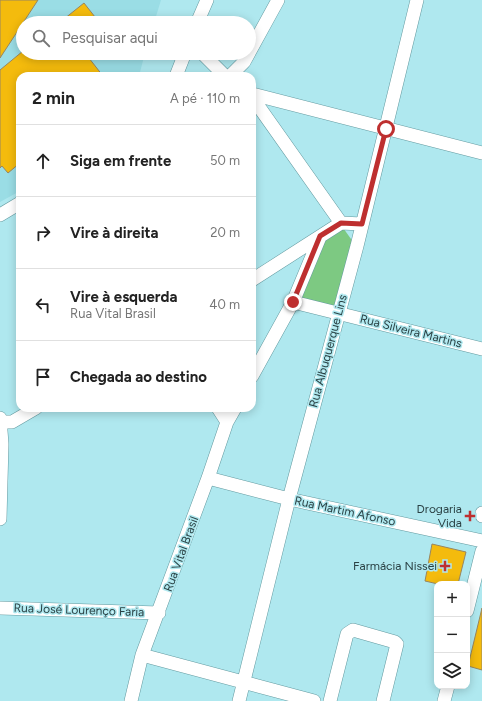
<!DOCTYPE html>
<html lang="pt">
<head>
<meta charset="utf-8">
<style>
	body { margin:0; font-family:Figtree,sans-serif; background:#f6f6f6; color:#222 }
	.controls { position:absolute; right:12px; bottom:12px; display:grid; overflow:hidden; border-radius:8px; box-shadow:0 2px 10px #0003 }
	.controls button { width:36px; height:36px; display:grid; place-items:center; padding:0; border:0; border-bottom:1px solid #e0e0e0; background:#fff; color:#222; font:20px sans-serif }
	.stop { position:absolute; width:12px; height:12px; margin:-9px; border:3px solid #be2f2f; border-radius:50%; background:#fff }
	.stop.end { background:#be2f2f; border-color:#fff; box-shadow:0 1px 4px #0008 }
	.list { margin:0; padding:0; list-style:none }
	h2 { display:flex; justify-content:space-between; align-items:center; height:52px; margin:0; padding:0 16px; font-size:17px }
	h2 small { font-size:13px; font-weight:400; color:#767676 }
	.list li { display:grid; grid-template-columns:26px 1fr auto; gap:12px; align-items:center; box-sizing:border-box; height:72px; padding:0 16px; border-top:1px solid #e0e0e0 }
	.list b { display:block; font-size:15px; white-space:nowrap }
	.list p { margin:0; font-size:13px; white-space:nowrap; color:#767676 }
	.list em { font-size:13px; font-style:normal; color:#767676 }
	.icon { flex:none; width:22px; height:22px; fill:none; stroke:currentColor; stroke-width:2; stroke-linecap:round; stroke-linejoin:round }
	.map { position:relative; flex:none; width:482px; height:701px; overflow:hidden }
	.search { position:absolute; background:#fff; box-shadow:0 2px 10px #0003; left:16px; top:16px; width:240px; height:44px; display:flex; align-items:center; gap:10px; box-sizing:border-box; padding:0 14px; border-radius:22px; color:#767676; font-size:15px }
	.panel { position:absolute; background:#fff; box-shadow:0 2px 10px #0003; left:16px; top:72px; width:240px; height:340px; border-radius:12px }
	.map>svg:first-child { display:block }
	.built { fill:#9adde5 }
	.green { fill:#7dc982 }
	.building { fill:#f4bb0d; stroke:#988660 }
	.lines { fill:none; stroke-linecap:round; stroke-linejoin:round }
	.minor-casing { stroke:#639aa0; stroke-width:14 }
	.minor { stroke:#fff; stroke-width:13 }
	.route { stroke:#be2f2f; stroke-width:5 }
	.poi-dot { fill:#be2f2f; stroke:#afe8ef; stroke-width:1.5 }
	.labels { text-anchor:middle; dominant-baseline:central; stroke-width:3; stroke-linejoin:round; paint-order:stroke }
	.street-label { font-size:12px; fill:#2a4144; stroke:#afe8ef }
	.poi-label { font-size:12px; fill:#2a4144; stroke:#afe8ef; text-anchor:end }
</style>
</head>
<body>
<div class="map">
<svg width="482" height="701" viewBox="0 0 482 701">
	<rect width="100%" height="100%" fill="#afe8ef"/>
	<path class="built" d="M0 0H161L154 23H23V53H145L139 76H20V191L0 202Z"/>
	<path class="green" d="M341 225 356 246 337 312 296 302 319 241Z"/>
	<path class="building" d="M0 0H38L0 58Z
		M84 3 95 17 88 23H59Z
		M23 51V53H85L103 76H20V163L8 173 2 166 0 168V70Z
		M432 544 466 552 458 584H438L425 581Z
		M482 608V670L468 666Z"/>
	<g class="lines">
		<g class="minor-casing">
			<path id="minor" d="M197 23 207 0
				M202 53 225 76
				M176 76 185 53
				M230 76 244 62 278 0
				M252 94 482 153
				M252 97 341 223
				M0 215 20 203
				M252 280 341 223 362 224
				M293 302 482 349
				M252 376 293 302 320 237
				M218 408 227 422
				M0 418 2 444 0 519
				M0 422H12L36 408
				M208 478 289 499 482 541
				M482 513V516
				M0 608 159 613
				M467 611 482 551
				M142 655 314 701
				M131 701 142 655 208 478 227 422 235 408
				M239 701 289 499 357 246 417 0
				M330 701 347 634 353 630 395 642 397 644 383 701
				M444 701 448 686"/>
		</g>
		<use href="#minor" class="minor"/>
	</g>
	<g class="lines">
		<path class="route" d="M293 302 320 236 341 223 362 224 386 129"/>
	</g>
	<g class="poi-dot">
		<path d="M468 510h4v4h4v4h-4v4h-4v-4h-4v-4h4z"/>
		<path d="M443 560h4v4h4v4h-4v4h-4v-4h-4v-4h4z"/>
	</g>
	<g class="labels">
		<g class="street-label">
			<text transform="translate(411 331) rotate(14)">Rua Silveira Martins</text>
			<text transform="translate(328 351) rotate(-75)">Rua Albuquerque Lins</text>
			<text transform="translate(345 511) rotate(12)">Rua Martim Afonso</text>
			<text transform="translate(181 554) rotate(-70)">Rua Vital Brasil</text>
			<text transform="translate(79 610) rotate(2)">Rua José Lourenço Faria</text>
		</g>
		<g class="poi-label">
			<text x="462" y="509">Drogaria<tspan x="462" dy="14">Vida</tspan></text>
			<text x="437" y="566">Farmácia Nissei</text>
		</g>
	</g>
</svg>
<div class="controls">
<button>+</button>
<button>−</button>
<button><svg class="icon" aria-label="layers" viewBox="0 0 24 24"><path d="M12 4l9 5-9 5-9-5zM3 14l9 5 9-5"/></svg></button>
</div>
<div class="stop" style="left:386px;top:129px"></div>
<div class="stop end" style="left:293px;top:302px"></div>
<div class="search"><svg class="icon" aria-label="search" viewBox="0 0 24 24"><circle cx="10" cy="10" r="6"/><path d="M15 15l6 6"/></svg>Pesquisar aqui</div>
<section class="panel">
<h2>2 min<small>A pé · 110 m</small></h2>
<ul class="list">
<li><svg class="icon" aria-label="ahead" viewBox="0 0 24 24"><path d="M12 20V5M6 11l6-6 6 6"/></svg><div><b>Siga em frente</b></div><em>50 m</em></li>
<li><svg class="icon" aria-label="right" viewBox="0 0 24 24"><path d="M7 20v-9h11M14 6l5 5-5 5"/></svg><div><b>Vire à direita</b></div><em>20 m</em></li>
<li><svg class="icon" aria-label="left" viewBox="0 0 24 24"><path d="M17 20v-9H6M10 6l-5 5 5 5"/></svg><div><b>Vire à esquerda</b><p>Rua Vital Brasil</p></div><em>40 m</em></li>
<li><svg class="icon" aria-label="arrive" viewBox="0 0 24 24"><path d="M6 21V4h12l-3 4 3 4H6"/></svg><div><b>Chegada ao destino</b></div></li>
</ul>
</section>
</div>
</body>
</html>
